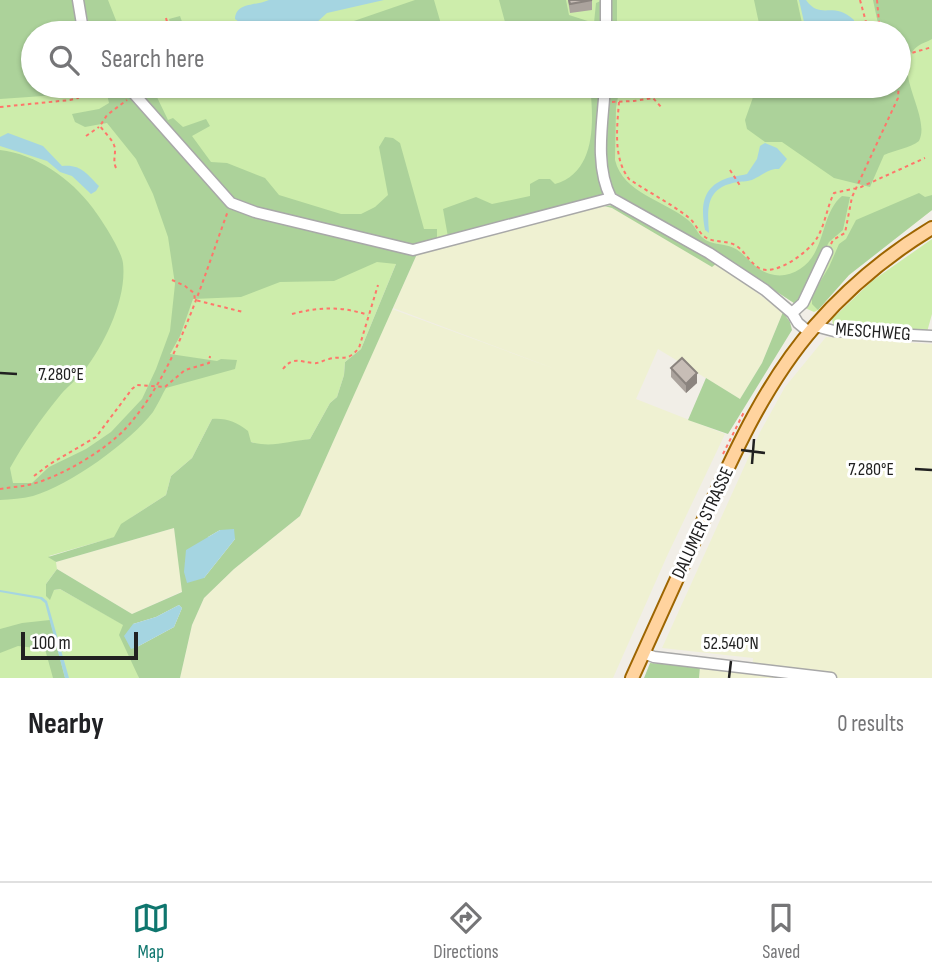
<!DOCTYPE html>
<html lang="en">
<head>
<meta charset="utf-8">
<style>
	body { margin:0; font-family:"Sofia Sans Condensed",sans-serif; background:#f6f6f6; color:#202124 }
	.scale { position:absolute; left:21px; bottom:18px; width:117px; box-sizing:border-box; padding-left:7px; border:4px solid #212121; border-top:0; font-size:19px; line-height:24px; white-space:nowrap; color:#212121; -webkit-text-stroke:5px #fff; paint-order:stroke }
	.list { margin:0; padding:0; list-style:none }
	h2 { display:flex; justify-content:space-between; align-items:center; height:91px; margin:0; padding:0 28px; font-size:30px }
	h2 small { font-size:23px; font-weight:400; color:#757577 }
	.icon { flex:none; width:38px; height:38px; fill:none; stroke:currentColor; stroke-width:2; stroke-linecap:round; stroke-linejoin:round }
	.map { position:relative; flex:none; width:932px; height:678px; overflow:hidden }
	.search { position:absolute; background:#fff; box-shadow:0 2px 5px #0004; left:21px; right:21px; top:21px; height:77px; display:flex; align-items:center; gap:18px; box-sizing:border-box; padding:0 24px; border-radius:38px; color:#757577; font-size:26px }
	.sheet { height:203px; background:#fff }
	nav { display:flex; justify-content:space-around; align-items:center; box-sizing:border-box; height:98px; border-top:2px solid #e0e0e0; background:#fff; font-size:19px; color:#757577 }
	nav a { display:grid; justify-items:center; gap:4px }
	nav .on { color:#0f766e }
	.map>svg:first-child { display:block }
	.farmland { fill:#eff1d2 }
	.grass { fill:#cdedab; fill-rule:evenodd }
	.forest { fill:#acd29a; fill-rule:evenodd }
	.water { fill:#a5d5e1 }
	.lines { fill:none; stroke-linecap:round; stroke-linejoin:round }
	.minor-casing { stroke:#a8a8a8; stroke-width:13 }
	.major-casing { stroke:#9d6500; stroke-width:16 }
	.path { stroke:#ff766a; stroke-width:2; stroke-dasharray:3.5 3.5; stroke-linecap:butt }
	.minor { stroke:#fff; stroke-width:10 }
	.major { stroke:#ffd39e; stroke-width:12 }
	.wall { fill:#aba39d }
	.shaded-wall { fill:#8b847f }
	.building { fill:#c7bdb6; stroke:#8b847f; stroke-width:2 }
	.ticks { fill:none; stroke:#212121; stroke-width:2.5 }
	.labels { text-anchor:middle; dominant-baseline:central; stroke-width:6; stroke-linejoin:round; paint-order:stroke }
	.street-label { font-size:19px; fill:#212121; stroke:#fff }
	.ticks-label { font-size:18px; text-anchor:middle; fill:#212121; stroke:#fff; stroke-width:6; stroke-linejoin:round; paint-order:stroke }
</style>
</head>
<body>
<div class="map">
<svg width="932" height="678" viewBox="0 0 932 678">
	<rect width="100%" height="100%" fill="#f1eee7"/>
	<path class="farmland" d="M604 206 612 208 717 263 783 312 762 363 740 399 658 349 636 399 725 434 667 556 613 678H180L192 625 204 598 234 569 300 516 392 309 558 370 393 308 417 254Z
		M826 337 932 344V678H699L700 667 752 673 753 658 662 648 760 432 785 387Z
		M174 528 183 591 132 614 57 569 56 562Z"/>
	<path class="grass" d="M0 0H932V210L849 275 818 310 814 312 794 303 718 253 615 193 448 237 396 264 361 349 345 362 344 375 337 397 330 403 310 439C297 441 284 446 272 446 250 447 229 429 212 419L192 458 171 476 166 495 132 517 115 537 49 556 56 562 57 569 46 584 54 590 60 589 124 625 139 678H0ZM33 33H899V86H33Z
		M932 239V314L927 332 833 325 832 319 872 281Z"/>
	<path class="forest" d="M0 0H108L121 33H33V86H163L164 90 154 91 168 120 173 118 183 127 206 119 210 126 192 136 211 162 227 163 265 178 279 195 341 214H361L375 207 388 195 379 147 385 137 393 138 400 143 424 229H437V240L417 254 300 516 234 569 204 598 192 625 180 678H139L119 635 123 625 60 589 54 590 50 600 46 596V584L57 569 132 614 182 592 174 528 56 562 48 557 114 537 121 524 166 495 171 476 192 458 212 419C227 418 236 422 248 431L251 442C271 448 289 441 310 439L330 403 337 397 344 375 345 362 361 349 396 264 377 262 334 281 280 282 241 297 193 299 180 336 170 354 217 361 221 359 237 360 235 369 166 388C162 395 158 404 153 412 130 442 70 485 33 496 22 499 11 499 0 500V150C36 154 71 179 92 207 101 219 121 249 123 263 127 299 105 343 84 371 76 381 65 388 58 398 40 420 24 443 10 468L13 483H32L49 467 86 449 111 432 142 399 156 369 170 331 175 284 168 237 153 194 136 159 107 123 85 127 75 122 72 114 99 109 109 103 107 94 89 95 84 90 72 94 0 99ZM220 530 235 539 204 578 208 537ZM179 605 182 608 174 627 137 647 133 624 156 617Z
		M415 0H434L441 24 407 33H319Z
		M499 0H566L569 15 594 23 596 3 603 0H617V33H508Z
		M754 0H797L802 23 823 33H761Z
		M873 0H932V39C927 42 922 43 918 46 888 68 932 115 919 141 910 148 895 150 884 155L870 187 834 178 782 142H765L747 129 745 120 757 86H899V33H880Z
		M180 16 186 33H173L169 19Z
		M590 86H603L606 195 448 237 443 209 476 197 492 204 530 196V184L539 179H550L555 184C596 172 594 122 590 86Z
		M608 86H620L616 108 615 160C623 193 665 201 688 220 697 227 698 238 710 242 719 245 727 244 736 249 748 257 755 270 770 274 780 277 791 275 800 269 826 253 820 214 842 196L850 197 843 230 829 242 797 302 794 303 718 253 615 193 607 174 605 153Z
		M919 193 925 197 932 195V210L849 275 818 310 812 304V295L829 267 839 244 846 239 856 220Z
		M614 205 717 263 712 267 612 208 604 206Z
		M783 312 790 322 792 330 728 434 688 420 706 378 740 399 762 363Z
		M50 620 65 678H53L45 649 18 646 0 653V629L22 623Z
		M650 663 700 667 699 678H644Z"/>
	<path class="water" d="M269 0H384L327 13 316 23 298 22 277 28 264 29 246 27 235 19C236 2 256 6 269 0Z
		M799 0H806C821 21 832 0 854 20V24L846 33H824L814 26 804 22Z
		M8 133 43 146 62 166C81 164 87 174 99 186L96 191 91 194 72 176 60 172 47 161 0 146V137Z
		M765 143 777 148 787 159 779 169C769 168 763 175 754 179 748 182 743 181 738 182 706 187 707 207 709 233L705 230C701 209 701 188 725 179 732 176 739 176 747 174L757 159 760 146Z
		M234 529 235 539 204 578 187 583 184 572 186 550 220 530Z
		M0 590 42 597 47 601 69 678H65L45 603 40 599 0 592Z
		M179 605 182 608 174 627 137 647 131 649 124 636 133 624 156 617Z"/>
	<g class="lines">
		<g class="minor-casing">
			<path id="minor" d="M78 0 82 24 88 33
				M606 0V33
				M127 86 231 203 255 212 413 250 611 198 709 253 765 290 792 313 798 323 810 333
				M605 86C603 121 594 165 611 198
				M792 313 803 303 827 252
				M815 326 834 331 932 336
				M643 653 654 657 831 678"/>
		</g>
		<g class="major-casing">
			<path id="major" d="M632 678C656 625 680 572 704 519 735 451 766 382 815 326 848 288 889 254 932 228"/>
		</g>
		<path class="path" d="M860 0 869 33
			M877 0 880 33
			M166 18 170 33
			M129 33 132 31
			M899 53 905 55 932 47
			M183 86 185 91 198 92
			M638 86 653 97
			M144 92 185 91
			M612 102 634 101 653 98 662 108
			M619 102C617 128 613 158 629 179 648 192 670 203 688 217 695 222 698 232 705 237 714 243 725 240 735 245 745 251 749 262 759 268 775 277 809 252 817 238 825 225 827 207 834 193L861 187 925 158
			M0 107 70 100 78 98 84 92 88 96
			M86 136 99 127
			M116 168C112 160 117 153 114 145 112 139 104 132 100 126L107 115 127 100
			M730 170 741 187
			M831 244 833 240 845 233 852 197 898 98 899 81
			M172 280 185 286 194 293 195 300 243 312
			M292 314C319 307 342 306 368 315
			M283 369C293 356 300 362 313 363 319 364 323 360 329 359 344 355 346 363 359 348L378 285
			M723 454 744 412
			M34 476 50 464 96 437 132 389 137 385 165 387 185 370 209 363 210 356
			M0 489C10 487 21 487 32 484 62 476 106 450 127 427 177 371 202 281 228 211"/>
		<use href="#minor" class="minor"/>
		<use href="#major" class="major"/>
	</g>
	<path class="wall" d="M568 0H592V10L570 13Z
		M671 368 697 383 686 393 671 377Z"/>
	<path class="shaded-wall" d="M697 373V383L686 393V384Z"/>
	<path class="building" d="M569 0H592L570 4Z
		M682 358 697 373 686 384 671 368Z"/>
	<path class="ticks" d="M0 373 17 374M741 450 765 453M752 464 754 439M915 469 932 470M729 678 731 661"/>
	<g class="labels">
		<g class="street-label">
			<text transform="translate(873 332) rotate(4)">MESCHWEG</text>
			<text transform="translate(703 523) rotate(-65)">DALUMER STRASSE</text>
		</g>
	</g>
	<g class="ticks-label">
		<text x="61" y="380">7.280°E</text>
		<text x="871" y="475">7.280°E</text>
		<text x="731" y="649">52.540°N</text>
	</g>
</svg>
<div class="scale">100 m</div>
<div class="search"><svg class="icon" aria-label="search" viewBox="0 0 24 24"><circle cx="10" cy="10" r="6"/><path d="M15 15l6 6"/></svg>Search here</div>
</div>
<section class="sheet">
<h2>Nearby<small>0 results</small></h2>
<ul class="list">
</ul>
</section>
<nav>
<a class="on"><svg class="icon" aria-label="map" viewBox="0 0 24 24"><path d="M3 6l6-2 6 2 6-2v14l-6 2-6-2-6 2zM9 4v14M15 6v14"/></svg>Map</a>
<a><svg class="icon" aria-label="directions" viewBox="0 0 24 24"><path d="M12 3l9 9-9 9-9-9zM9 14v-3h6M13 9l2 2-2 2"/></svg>Directions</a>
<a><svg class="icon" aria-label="saved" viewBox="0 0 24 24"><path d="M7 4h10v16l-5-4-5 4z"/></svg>Saved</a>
</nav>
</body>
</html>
